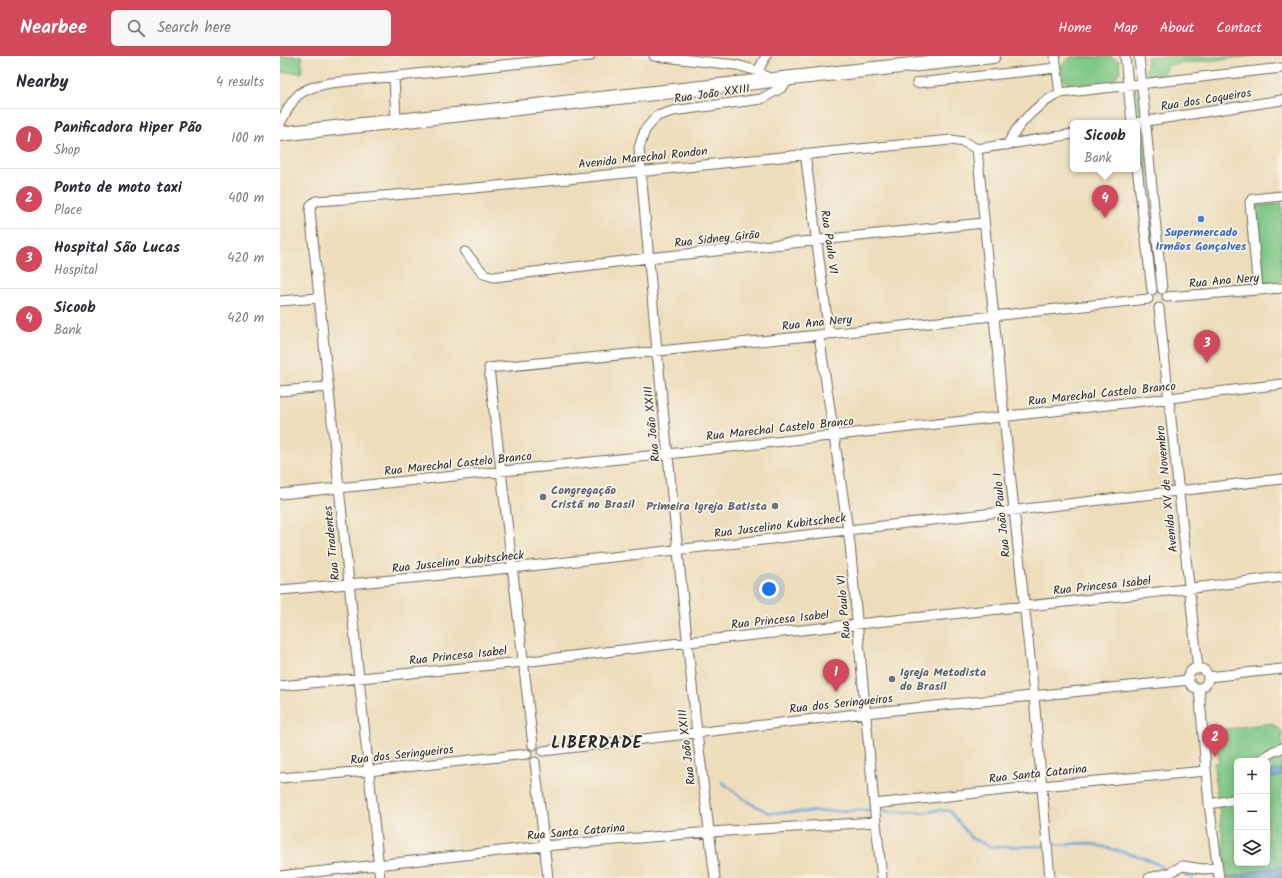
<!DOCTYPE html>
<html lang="en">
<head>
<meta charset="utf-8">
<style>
	body { margin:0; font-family:Kalam,sans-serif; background:#f7f7f7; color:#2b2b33 }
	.controls { position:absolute; right:12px; bottom:12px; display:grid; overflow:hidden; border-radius:6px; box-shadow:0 2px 10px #0003 }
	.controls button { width:36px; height:36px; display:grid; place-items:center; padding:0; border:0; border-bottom:1px solid #e1e1e2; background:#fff; color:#2b2b33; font:20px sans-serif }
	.you { position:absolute; left:489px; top:533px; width:14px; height:14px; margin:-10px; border:3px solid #fff; border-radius:50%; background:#1a73e8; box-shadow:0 0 0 6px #1a73e833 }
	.badge { display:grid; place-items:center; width:26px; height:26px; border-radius:50%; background:#d1495b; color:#fff; font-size:13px; font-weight:700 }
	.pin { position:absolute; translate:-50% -33px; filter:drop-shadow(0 1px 2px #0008) }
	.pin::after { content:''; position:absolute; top:21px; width:14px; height:12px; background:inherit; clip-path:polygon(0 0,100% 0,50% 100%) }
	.popup { position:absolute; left:790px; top:64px; width:70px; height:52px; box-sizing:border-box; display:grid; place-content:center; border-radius:6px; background:#fff; filter:drop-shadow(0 1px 3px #0005); font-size:13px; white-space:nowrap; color:#7c7c81 }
	.popup b { font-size:15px; color:#2b2b33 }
	.popup::after { content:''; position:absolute; left:50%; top:100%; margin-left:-8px; border:8px solid transparent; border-top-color:#fff }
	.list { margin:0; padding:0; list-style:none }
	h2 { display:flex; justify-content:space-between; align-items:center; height:52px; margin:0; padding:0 16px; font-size:17px }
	h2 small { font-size:13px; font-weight:400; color:#7c7c81 }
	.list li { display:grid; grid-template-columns:26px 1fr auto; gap:12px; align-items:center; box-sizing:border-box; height:60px; padding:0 16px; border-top:1px solid #e1e1e2 }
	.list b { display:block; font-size:15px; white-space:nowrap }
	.list p { margin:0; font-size:13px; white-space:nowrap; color:#7c7c81 }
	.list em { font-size:13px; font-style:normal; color:#7c7c81 }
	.icon { flex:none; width:22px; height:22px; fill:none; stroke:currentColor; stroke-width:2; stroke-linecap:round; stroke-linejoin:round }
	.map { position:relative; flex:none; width:1002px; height:822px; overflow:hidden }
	header { display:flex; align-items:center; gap:24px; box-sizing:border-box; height:56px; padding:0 20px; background:#d1495b; color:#fff }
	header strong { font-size:19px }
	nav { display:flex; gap:22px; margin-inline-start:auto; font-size:14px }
	.search { width:280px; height:36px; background:#f7f7f7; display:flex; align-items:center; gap:10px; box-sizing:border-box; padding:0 14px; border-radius:6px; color:#7c7c81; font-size:15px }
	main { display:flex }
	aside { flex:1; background:#fff }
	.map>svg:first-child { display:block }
	.green { fill:#7fc885; stroke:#557a58; fill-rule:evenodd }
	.water { fill:#69a1d7; stroke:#4a6681 }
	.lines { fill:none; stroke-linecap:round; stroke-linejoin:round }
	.stream { stroke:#69a1d7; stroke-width:2.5 }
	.minor-casing { stroke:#6f695d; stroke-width:11 }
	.highway-casing { stroke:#6f695d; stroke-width:16 }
	.minor { stroke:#fff; stroke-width:9 }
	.highway { stroke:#fff; stroke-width:14 }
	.shop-dot { fill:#3f7fe0; stroke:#f7f3e8; stroke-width:1.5 }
	.worship-dot { fill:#6b7280; stroke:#f7f3e8; stroke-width:1.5 }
	.labels { text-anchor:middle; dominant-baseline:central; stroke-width:3.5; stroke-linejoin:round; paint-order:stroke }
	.street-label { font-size:12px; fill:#2b2b2b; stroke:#f7f3e8 }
	.shop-label { font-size:12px; font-weight:bold; fill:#366cbe; stroke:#f7f3e8 }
	.worship-label { font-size:12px; font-weight:bold; fill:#5b616d; stroke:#f7f3e8; text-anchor:start }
	.district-label { font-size:16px; font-weight:bold; letter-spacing:1px; fill:#2b2b2b; stroke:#f7f3e8 }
</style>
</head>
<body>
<header>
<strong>Nearbee</strong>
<div class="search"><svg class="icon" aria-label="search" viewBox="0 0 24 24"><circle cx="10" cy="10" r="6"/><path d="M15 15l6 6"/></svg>Search here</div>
<nav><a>Home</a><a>Map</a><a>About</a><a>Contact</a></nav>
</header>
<main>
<aside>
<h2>Nearby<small>4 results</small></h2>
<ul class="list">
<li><span class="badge">1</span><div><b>Panificadora Hiper Pão</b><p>Shop</p></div><em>100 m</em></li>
<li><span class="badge">2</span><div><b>Ponto de moto taxi</b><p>Place</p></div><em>400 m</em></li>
<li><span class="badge">3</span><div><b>Hospital São Lucas</b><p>Hospital</p></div><em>420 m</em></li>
<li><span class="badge">4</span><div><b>Sicoob</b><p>Bank</p></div><em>420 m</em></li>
</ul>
</aside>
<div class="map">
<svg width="1002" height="822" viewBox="0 0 1002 822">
	<rect width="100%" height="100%" fill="#f7f3e8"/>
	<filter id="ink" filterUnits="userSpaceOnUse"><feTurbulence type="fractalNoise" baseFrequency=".025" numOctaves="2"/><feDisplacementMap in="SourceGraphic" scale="8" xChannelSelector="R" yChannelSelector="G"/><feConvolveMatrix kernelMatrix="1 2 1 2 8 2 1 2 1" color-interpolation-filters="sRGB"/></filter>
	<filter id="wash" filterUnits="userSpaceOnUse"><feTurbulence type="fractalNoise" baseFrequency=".012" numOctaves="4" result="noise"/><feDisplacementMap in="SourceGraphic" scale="16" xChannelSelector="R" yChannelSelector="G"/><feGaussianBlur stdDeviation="0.9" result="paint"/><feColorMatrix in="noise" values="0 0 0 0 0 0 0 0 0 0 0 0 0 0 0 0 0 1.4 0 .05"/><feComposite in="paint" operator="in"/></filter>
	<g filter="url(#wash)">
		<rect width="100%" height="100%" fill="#edddba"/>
		<path class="green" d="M0 0H22V17L0 16Z
			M867 0H975L888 9 883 19 872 21 866 17Z
			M791 1H832L839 5 840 15 832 26 788 29C778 18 777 10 791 1Z
			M856 34 859 36 862 57 859 60 855 58 853 37Z
			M860 75 863 77 878 226 875 229 873 227 858 78Z
			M1002 147V225L984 227 977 150Z
			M991 667 1002 675V822H948L935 723 934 707 939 706 938 695 933 696 932 675ZM957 705H987V807H957Z"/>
		<path class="water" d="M1002 713V720L987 723V717Z
			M1002 810V820L993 822H946Z"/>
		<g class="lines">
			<path class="stream" d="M442 726 462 742 489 757 589 754
				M604 755 644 757 657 754 670 755 691 782 711 791 764 790
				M769 789 808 787 862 801 883 811
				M900 816 913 822"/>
		</g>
	</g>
	<g filter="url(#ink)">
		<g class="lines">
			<g class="minor-casing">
				<path id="minor" d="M374 0 456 9 478 15 491 24
					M775 0 780 37
					M845 0 852 67
					M859 0 882 233
					M478 15 486 0
					M114 21 116 64
					M637 27 776 12
					M854 67 1002 44
					M0 68C14 39 18 33 50 27L310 0
					M727 89C740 65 756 49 780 37L1002 12
					M697 93 724 361 753 630 770 822
					M697 93 793 78
					M525 97 549 278
					M857 111 872 234
					M185 196 204 218 214 221 368 202 703 167
					M978 234 970 146 973 143 1002 140
					M887 241 1002 232
					M0 245 38 242
					M879 252 918 613
					M539 279 570 488 594 748 602 822
					M0 335 47 331
					M0 438 388 398 890 342 1002 328
					M0 534C335 505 668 461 1002 423
					M908 622a10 10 0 1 1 20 0a10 10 0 1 1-20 0Z
					M928 621 1002 613
					M0 630 243 606 408 586 897 534 1002 521
					M919 632 929 748 939 822
					M253 689 209 312 539 279 868 243
					M263 695 585 657 909 624
					M980 705 992 696 1002 692
					M255 706 268 822
					M0 722 88 715 247 698
					M594 748 762 730 926 715
					M929 748 952 744 957 741
					M0 820 264 790 430 776 596 766
					M100 822 30 155 31 149 36 145C248 130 459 104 671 84L684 86 697 93
					M435 822 417 677 377 295 359 92 365 74 377 60 393 55 481 43 501 32 511 22
					M869 822 891 816 902 810 923 813 937 812"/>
			</g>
			<g class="highway-casing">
				<path id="highway" d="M0 78 713 0"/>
			</g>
			<use href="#minor" class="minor"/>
			<use href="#highway" class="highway"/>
		</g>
	</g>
	<circle class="shop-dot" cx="921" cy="163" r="4"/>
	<g class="worship-dot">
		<circle cx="263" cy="441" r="4"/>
		<circle cx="495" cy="450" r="4"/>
		<circle cx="612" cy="623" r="4"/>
	</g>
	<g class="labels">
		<g class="street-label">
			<text transform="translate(432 38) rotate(-8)">Rua João XXIII</text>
			<text transform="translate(926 44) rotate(-9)">Rua dos Coqueiros</text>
			<text transform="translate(363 102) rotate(-6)">Avenida Marechal Rondon</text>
			<text transform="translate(437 183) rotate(-6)">Rua Sidney Girão</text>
			<text transform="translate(549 186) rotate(82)">Rua Paulo VI</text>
			<text transform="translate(944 225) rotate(-5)">Rua Ana Nery</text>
			<text transform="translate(537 267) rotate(-6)">Rua Ana Nery</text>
			<text transform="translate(822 338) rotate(-6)">Rua Marechal Castelo Branco</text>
			<text transform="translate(372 368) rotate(-96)">Rua João XXIII</text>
			<text transform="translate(500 373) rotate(-6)">Rua Marechal Castelo Branco</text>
			<text transform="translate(178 408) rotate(-6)">Rua Marechal Castelo Branco</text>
			<text transform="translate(887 433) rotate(-96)">Avenida XV de Novembro</text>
			<text transform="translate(722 459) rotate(-96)">Rua João Paulo I</text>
			<text transform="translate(500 470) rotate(-7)">Rua Juscelino Kubitscheck</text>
			<text transform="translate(52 487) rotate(-96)">Rua Tiradentes</text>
			<text transform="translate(178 506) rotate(-6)">Rua Juscelino Kubitscheck</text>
			<text transform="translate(822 530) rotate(-6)">Rua Princesa Isabel</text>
			<text transform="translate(564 551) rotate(-95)">Rua Paulo VI</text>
			<text transform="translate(500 564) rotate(-6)">Rua Princesa Isabel</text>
			<text transform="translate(178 600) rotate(-6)">Rua Princesa Isabel</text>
			<text transform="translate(561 648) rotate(-6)">Rua dos Seringueiros</text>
			<text transform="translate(407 691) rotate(-97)">Rua João XXIII</text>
			<text transform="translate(122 699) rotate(-6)">Rua dos Seringueiros</text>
			<text transform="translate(758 718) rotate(-6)">Rua Santa Catarina</text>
			<text transform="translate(296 776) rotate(-5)">Rua Santa Catarina</text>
		</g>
		<g class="shop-label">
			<text x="921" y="176">Supermercado<tspan x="921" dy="14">Irmãos Gonçalves</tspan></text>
		</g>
		<g class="worship-label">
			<text x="271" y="434">Congregação<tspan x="271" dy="14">Cristã no Brasil</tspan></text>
			<text x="487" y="450" text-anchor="end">Primeira Igreja Batista</text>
			<text x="620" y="616">Igreja Metodista<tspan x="620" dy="14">do Brasil</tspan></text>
		</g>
		<g class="district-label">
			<text x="317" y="687">LIBERDADE</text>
		</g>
	</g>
</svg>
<div class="controls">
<button>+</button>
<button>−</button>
<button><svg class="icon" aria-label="layers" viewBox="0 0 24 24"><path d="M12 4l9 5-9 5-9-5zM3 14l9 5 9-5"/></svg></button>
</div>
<div class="you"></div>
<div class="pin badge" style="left:556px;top:636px">1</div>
<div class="pin badge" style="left:935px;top:701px">2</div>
<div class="pin badge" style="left:927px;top:307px">3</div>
<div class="pin badge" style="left:825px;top:162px">4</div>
<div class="popup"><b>Sicoob</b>Bank</div>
</div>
</main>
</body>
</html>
